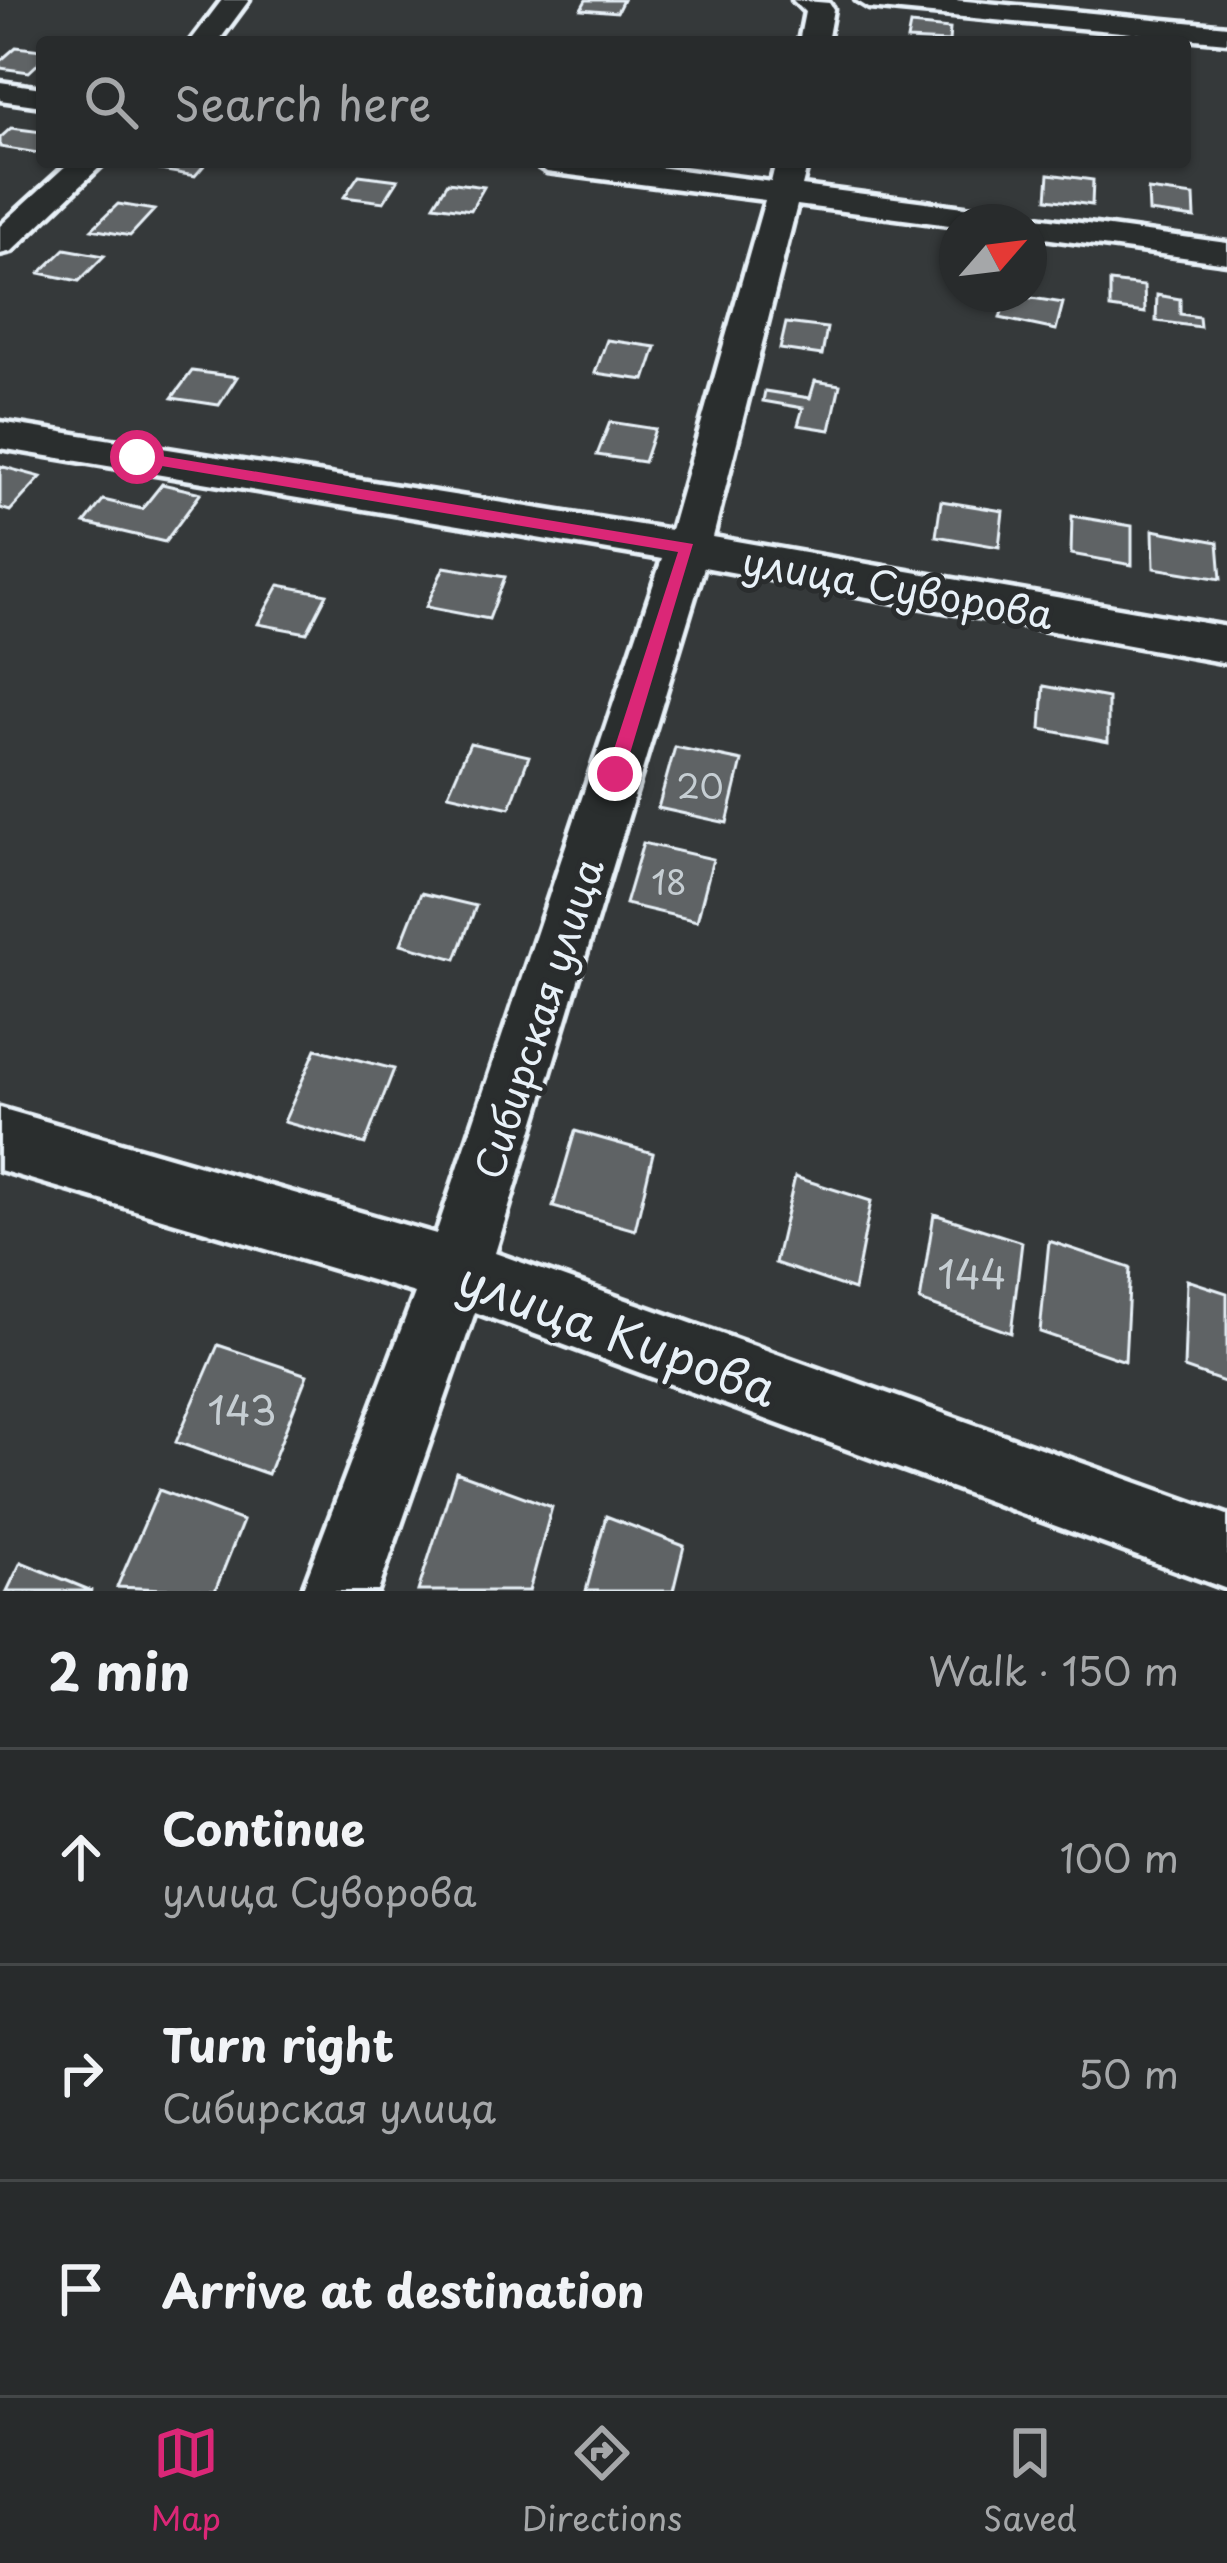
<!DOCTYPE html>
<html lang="en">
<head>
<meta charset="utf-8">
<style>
	body { margin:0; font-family:"Playpen Sans",sans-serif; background:#343738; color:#f1f3f6 }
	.compass { position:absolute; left:939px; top:204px; width:108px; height:108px; border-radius:50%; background:#282b2c; box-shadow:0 3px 9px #0004; rotate:62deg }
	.stop { position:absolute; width:36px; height:36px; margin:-27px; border:9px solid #db2777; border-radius:50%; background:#fff }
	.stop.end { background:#db2777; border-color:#fff; box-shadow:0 3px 12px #0008 }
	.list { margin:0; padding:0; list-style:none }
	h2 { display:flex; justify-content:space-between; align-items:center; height:156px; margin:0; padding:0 48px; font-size:51px }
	h2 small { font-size:39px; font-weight:400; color:#a5a7a9 }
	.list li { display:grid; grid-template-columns:78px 1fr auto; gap:36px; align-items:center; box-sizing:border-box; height:216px; padding:0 48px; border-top:3px solid #444748 }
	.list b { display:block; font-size:45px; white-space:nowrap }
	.list p { margin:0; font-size:39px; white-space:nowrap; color:#a5a7a9 }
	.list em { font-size:39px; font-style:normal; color:#a5a7a9 }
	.icon { flex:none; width:66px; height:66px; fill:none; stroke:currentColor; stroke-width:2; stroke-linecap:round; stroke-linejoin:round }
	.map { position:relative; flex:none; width:1227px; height:1591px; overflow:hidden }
	.search { position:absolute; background:#282b2c; box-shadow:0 3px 9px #0004; left:36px; right:36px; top:36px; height:132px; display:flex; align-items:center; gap:30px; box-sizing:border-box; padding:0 42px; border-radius:12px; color:#a5a7a9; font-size:45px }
	.sheet { height:804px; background:#282b2c }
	nav { display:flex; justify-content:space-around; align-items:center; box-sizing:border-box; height:168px; border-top:3px solid #444748; background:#282b2c; font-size:33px; color:#a5a7a9 }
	nav a { display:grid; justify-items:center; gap:6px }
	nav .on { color:#db2777 }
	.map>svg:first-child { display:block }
	.building { fill:#5f6365; stroke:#e8f1f8; stroke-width:3 }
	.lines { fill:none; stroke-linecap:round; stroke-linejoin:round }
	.minor-casing { stroke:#e8f1f8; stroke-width:9 }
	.minor { fill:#2a2d2e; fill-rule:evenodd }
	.route { fill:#db2777 }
	.labels { text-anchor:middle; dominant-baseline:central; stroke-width:10; stroke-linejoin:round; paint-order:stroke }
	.number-label { font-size:33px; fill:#c6ced3 }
	.street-label { font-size:39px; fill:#e8f1f8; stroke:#2a2d2e }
	.near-number-label { font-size:39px; fill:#c6ced3 }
	.near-street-label { font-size:48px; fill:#e8f1f8; stroke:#2a2d2e }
</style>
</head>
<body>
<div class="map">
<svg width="1227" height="1591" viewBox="0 0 1227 1591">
	<rect width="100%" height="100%" fill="#35393a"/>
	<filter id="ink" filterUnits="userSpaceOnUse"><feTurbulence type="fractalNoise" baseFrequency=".00833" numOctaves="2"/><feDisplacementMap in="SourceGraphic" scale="24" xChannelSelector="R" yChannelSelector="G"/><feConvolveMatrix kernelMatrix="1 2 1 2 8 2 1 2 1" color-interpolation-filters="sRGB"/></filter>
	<g filter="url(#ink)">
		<path class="building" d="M586 0H623L617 12 581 9Z
			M910 25 950 29 949 42 907 40Z
			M16 47 42 50V60L29 72 0 68V61Z
			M11 128 42 132V149L38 153 0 147V138Z
			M160 162H207L195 176 154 169Z
			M1049 174 1093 180 1092 205 1047 199Z
			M359 175 398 180 384 202 344 197Z
			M448 182 484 187 471 210 434 205Z
			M1148 190 1194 196 1195 218 1149 212Z
			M118 204 154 210 130 236 92 229Z
			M65 249 104 256 79 281 40 273Z
			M1110 282 1144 286 1145 313 1110 308Z
			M1007 294 1063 303 1056 330 1000 318Z
			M1157 295 1180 299V314L1199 317 1200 327 1156 321Z
			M786 323 827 328 822 355 780 349Z
			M607 340 656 347 645 380 595 373Z
			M192 371 237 377 219 405 172 398Z
			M815 381 840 385 830 430 798 425 803 408 763 401 765 391 810 398Z
			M610 422 655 429 644 462 597 455Z
			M0 466 41 477 10 511 0 508Z
			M162 484 201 493 165 542 85 523 103 500 142 509Z
			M941 501 1003 511 999 547 936 536Z
			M1072 516 1132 526V565L1071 554Z
			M1153 530 1218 542 1221 579 1154 568Z
			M444 567 505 577 489 619 426 607Z
			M279 585 327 594 307 633 258 624Z
			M1044 686 1108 698V742L1041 729Z
			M470 743 529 756 510 808 448 794Z
			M675 747 742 761 727 823 658 808Z
			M643 843 713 859 697 921 625 904Z
			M421 893 476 906 456 959 401 944Z
			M316 1049 394 1069 365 1144 284 1122Z
			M575 1131 653 1153 635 1230 553 1207Z
			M795 1177 871 1201 854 1290 775 1263Z
			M934 1214 1022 1242 1011 1333 920 1301Z
			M1049 1241 1130 1268 1125 1361 1040 1332Z
			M1187 1280 1227 1293V1383L1184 1368Z
			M218 1345 307 1375 268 1474 176 1442Z
			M456 1472 552 1507 529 1591H418Z
			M159 1490 243 1521 215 1591 117 1587Z
			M606 1516 684 1546 673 1591H586Z
			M21 1562 92 1591H7Z"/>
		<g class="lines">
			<g class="minor-casing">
				<path id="minor" d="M222 0H249L218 42H190Z
					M793 0 829 3 833 9 827 42H799L805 12Z
					M856 0H955L1227 26V42L869 8Z
					M0 82 42 88V106L0 100Z
					M70 162H105L12 251 0 254V226Z
					M531 162H620L771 182 776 162H808L802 186 1003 212 1018 219 1029 216 1227 243V263L1029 236V222H957V226L797 205 713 537 1227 627V663L704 567 495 1253 1227 1515V1589L475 1312 378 1591H302L415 1293 0 1170V1108L436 1234 662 559 0 448V422L671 530 765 200 547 172Z"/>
			</g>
			<use href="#minor" class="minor"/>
		</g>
	</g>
	<path class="route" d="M137 452 693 544 622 780 615 782 606 774 678 552 132 461V454Z"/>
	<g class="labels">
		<g class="number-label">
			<text x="700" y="785">20</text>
			<text x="669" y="881">18</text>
		</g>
		<g class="street-label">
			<text transform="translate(898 586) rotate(10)">улица Суворова</text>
			<text transform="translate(537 1018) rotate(-72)">Сибирская улица</text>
		</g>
		<g class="near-number-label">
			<text x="972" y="1272">144</text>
			<text x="242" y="1408">143</text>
		</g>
		<g class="near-street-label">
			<text transform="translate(618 1332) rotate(20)">улица Кирова</text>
		</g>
	</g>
</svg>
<svg class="compass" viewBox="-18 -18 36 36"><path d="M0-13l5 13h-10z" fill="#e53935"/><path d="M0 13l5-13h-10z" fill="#a5a7a9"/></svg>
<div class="stop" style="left:137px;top:457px"></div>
<div class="stop end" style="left:615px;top:774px"></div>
<div class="search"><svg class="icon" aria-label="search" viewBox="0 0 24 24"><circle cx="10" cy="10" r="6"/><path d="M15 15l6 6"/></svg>Search here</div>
</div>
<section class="sheet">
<h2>2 min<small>Walk · 150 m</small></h2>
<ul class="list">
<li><svg class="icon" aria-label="ahead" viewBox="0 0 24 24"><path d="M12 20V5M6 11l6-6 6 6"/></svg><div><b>Continue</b><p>улица Суворова</p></div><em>100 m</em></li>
<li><svg class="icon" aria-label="right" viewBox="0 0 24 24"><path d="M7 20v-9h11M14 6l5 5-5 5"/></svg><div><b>Turn right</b><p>Сибирская улица</p></div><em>50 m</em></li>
<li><svg class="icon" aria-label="arrive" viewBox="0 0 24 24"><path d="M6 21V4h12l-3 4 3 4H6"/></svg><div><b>Arrive at destination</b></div></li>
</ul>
</section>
<nav>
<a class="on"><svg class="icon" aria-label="map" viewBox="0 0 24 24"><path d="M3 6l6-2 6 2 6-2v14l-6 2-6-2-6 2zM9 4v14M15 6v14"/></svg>Map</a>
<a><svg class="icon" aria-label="directions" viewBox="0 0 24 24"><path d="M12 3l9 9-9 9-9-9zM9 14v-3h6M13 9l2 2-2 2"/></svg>Directions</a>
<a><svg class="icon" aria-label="saved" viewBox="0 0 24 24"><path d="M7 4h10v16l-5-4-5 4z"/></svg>Saved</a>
</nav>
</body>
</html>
